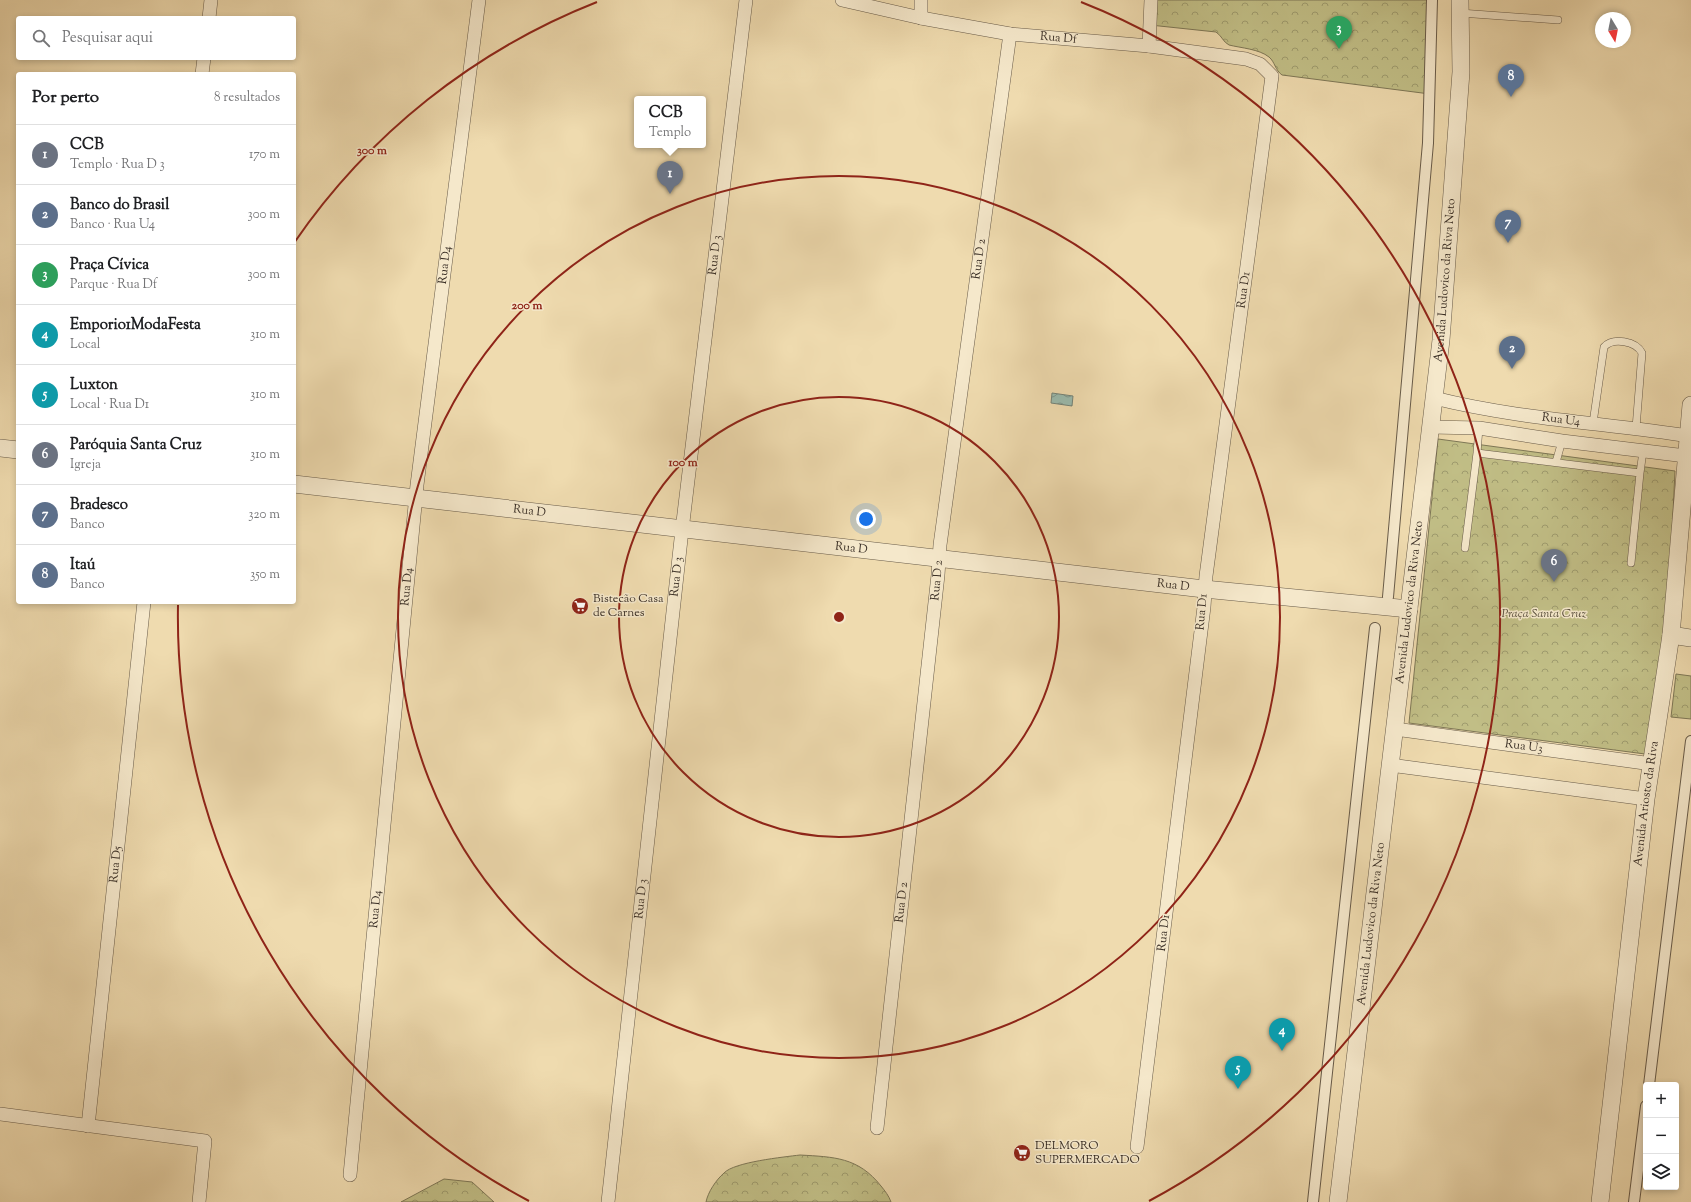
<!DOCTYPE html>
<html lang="pt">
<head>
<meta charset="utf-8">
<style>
	body { margin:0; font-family:"Sorts Mill Goudy",serif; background:#f2f2f2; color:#202124 }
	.controls { position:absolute; right:12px; bottom:12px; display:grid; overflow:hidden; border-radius:4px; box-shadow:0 2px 6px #0003 }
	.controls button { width:36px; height:36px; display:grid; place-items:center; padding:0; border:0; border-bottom:1px solid #e0e0e0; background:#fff; color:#202124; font:20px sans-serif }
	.compass { position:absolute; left:1595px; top:12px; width:36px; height:36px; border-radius:50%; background:#fff; box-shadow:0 2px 6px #0003; rotate:170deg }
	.you { position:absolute; left:866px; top:519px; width:14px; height:14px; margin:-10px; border:3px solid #fff; border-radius:50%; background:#1a73e8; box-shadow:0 0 0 6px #1a73e833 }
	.badge { display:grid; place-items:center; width:26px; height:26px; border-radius:50%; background:#8f2418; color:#fff; font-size:13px; font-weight:700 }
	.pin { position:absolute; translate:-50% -33px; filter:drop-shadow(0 1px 2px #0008) }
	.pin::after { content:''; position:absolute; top:21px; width:14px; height:12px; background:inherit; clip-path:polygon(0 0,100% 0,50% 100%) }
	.popup { position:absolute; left:634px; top:96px; width:72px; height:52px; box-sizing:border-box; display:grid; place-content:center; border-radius:4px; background:#fff; filter:drop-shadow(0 1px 3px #0005); font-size:13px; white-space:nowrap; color:#757577 }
	.popup b { font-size:15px; color:#202124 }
	.popup::after { content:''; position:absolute; left:50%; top:100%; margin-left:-8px; border:8px solid transparent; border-top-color:#fff }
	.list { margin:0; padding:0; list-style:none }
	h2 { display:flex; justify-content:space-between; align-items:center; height:52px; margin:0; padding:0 16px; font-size:17px }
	h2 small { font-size:13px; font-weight:400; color:#757577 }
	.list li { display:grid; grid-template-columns:26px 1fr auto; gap:12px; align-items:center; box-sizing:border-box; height:60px; padding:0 16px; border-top:1px solid #e0e0e0 }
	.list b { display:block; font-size:15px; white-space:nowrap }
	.list p { margin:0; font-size:13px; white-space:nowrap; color:#757577 }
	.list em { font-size:13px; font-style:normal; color:#757577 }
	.icon { flex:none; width:22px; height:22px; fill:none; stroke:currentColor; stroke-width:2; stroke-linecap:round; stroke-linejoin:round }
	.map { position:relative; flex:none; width:1691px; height:1202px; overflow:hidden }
	.search { position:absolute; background:#fff; box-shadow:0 2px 6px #0003; left:16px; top:16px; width:280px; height:44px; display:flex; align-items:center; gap:10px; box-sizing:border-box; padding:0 14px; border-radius:4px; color:#757577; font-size:15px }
	.panel { position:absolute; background:#fff; box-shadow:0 2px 6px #0003; left:16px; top:72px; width:280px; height:532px; border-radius:4px }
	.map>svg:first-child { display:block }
	.forest { fill:url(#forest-crowns); stroke:#7e7756 }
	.water { fill:url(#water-waves); stroke:#748378 }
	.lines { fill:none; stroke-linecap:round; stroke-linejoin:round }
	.service-casing { stroke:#685b49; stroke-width:8 }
	.pedestrian-casing { stroke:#685b49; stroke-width:12 }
	.minor-casing { stroke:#685b49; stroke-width:14 }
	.tertiary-casing { stroke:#685b49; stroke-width:18 }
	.service { stroke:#f5e8cb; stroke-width:7 }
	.pedestrian { stroke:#f5e8cb; stroke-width:10 }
	.minor { stroke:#f5e8cb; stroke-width:13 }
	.tertiary { stroke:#f5e8cb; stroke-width:17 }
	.ring { fill:none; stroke:#8f2418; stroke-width:2 }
	.labels { text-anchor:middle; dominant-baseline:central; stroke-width:3; stroke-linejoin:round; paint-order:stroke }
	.street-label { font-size:12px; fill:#3b3027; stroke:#f5e8cb }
	.poi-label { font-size:12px; fill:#3b3027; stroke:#f5e8cb; text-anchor:start }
	.park-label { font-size:12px; font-style:italic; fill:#564c3a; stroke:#f5e8cb }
	.centre { fill:#8f2418; stroke:#f5e8cb; stroke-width:2 }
	.ring-label { font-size:12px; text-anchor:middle; font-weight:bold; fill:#8f2418; stroke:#f5e8cb; stroke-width:3; stroke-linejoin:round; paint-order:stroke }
</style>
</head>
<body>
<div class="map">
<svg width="1691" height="1202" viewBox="0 0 1691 1202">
	<defs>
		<pattern id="forest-crowns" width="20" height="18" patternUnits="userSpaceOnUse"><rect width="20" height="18" fill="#c1be86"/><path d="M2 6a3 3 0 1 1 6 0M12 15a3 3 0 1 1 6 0" fill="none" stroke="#9e9b6e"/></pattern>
		<pattern id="water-waves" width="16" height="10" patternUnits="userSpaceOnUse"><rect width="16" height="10" fill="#9abbae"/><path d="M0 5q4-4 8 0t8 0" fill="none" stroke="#7f988e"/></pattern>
	</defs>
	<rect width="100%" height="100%" fill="#efdbaf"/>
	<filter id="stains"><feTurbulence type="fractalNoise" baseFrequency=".005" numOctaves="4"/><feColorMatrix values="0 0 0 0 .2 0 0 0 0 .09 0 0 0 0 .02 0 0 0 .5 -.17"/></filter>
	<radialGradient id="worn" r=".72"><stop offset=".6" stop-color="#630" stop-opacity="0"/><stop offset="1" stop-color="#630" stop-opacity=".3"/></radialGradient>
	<path class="forest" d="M1150 0H1434L1430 94 1282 75C1275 70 1275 62 1269 57 1259 49 1241 48 1229 45 1223 42 1222 36 1216 32L1150 25Z
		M1438 439 1675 471 1667 640 1645 754 1409 723Z
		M1676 674 1691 676V719L1671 717Z
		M800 1155C834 1157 858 1157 881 1186 885 1191 889 1196 891 1202H706C708 1192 716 1180 724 1173 734 1162 784 1157 800 1155Z
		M444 1179 472 1182 494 1202H401Z"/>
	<path class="water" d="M1052 393 1073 396 1072 406 1051 403Z"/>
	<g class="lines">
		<g class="service-casing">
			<path id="service" d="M1460 13 1558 20
				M1593 423 1604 347C1613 337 1636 341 1642 353L1636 428
				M1479 428 1477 453 1640 473 1643 451
				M1556 462 1562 441
				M1465 548 1477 453
				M1631 563 1640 473"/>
		</g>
		<g class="pedestrian-casing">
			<path id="pedestrian" d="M1388 597 1428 143 1432 0
				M1649 1085 1691 741
				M1313 1202 1375 628
				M1634 1202 1646 1106"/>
		</g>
		<g class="minor-casing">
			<g id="minor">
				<path id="s1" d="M842 0 921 18 1010 34 1149 46 1246 59 1260 64 1272 76 1206 576 1204 607 1137 1147"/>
				<path d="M921 0V18"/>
				<path d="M209 18 211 0"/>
				<path d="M1149 46 1151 0"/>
				<path d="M202 74 204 58"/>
				<path id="s2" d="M1434 398C1518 419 1604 423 1689 436"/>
				<path d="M1431 427 1479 428 1562 441 1686 456"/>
				<path id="s3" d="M1395 729 1652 764"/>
				<path d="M1390 765 1646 799"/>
				<path d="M0 1114 205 1141 199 1202"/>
				<path id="s4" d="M88 1126 144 602"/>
				<path id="s5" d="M877 1128 938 575 940 545 1010 34"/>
				<path id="s6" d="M350 1175 417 485 479 0"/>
				<path id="s7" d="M608 1202 682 530 746 0"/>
			</g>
		</g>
		<g class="tertiary-casing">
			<g id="tertiary">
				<path d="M0 448 18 450"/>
				<path id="s8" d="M294 484 1204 589 1409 609"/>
				<path d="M1671 635 1691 638"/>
				<path id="s9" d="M1338 1202 1441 340 1461 72 1460 0"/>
				<path id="s10" d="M1600 1202 1646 799 1671 635 1691 405"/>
			</g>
		</g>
		<use href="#service" class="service"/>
		<use href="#pedestrian" class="pedestrian"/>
		<use href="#minor" class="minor"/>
		<use href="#tertiary" class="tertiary"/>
	</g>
	<g class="ring">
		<circle cx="839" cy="617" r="220"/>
		<circle cx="839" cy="617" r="441"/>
		<path d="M529 1201A661 661 0 0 1 178 605M294 243A661 661 0 0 1 597 2M1081 2A661 661 0 0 1 1149 1201"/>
	</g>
	<defs>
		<g id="supermarket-disc" transform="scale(0.9)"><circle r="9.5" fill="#8f2418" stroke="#f5e8cb"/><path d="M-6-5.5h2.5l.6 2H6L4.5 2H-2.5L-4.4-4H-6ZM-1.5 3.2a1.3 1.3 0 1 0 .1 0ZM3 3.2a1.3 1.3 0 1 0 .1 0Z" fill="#fff"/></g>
	</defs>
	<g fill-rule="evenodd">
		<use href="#supermarket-disc" x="580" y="606"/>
		<use href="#supermarket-disc" x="1022" y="1153"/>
	</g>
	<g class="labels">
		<g class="street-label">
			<text stroke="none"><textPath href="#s1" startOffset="220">Rua Df</textPath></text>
			<text stroke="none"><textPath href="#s7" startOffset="953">Rua D 3</textPath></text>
			<text stroke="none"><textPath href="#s5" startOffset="875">Rua D 2</textPath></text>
			<text stroke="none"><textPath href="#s6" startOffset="915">Rua D4</textPath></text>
			<text stroke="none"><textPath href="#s9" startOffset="928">Avenida Ludovico da Riva Neto</textPath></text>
			<text transform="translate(1244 290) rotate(-82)">Rua D1</text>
			<text stroke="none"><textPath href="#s2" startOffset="129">Rua U4</textPath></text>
			<text stroke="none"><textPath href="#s8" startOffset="237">Rua D</textPath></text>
			<text stroke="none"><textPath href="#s8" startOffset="561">Rua D</textPath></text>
			<text stroke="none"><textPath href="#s7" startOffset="629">Rua D 3</textPath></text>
			<text stroke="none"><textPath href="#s5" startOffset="551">Rua D 2</textPath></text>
			<text stroke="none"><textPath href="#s8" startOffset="885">Rua D</textPath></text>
			<text stroke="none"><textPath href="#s6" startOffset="591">Rua D4</textPath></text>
			<text stroke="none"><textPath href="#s9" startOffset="604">Avenida Ludovico da Riva Neto</textPath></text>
			<text transform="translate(1202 612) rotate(-85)">Rua D1</text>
			<text stroke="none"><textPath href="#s3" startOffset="130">Rua U3</textPath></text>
			<text stroke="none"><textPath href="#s10" startOffset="401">Avenida Ariosto da Riva</textPath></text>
			<text stroke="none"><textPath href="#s4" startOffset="263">Rua D5</textPath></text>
			<text stroke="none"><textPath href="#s7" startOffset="305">Rua D 3</textPath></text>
			<text stroke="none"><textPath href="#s5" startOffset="227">Rua D 2</textPath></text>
			<text stroke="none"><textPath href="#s6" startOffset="267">Rua D4</textPath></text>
			<text stroke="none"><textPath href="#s9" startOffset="280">Avenida Ludovico da Riva Neto</textPath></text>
			<text transform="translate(1164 933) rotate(-83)">Rua D1</text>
		</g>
		<g class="poi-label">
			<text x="593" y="599">Bistecão Casa<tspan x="593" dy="14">de Carnes</tspan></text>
			<text x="1035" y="1146">DELMORO<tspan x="1035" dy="14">SUPERMERCADO</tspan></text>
		</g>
		<g class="park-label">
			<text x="1544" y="614">Praça Santa Cruz</text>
		</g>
	</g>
	<circle cx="839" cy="617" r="6" class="centre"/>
	<g class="ring-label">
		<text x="372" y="154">300 m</text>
		<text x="527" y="309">200 m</text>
		<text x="683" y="466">100 m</text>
	</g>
	<rect width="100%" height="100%" filter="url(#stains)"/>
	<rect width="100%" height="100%" fill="url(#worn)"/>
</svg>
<div class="controls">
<button>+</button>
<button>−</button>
<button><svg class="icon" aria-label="layers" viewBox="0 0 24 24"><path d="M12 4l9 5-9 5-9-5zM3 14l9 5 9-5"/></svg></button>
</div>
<svg class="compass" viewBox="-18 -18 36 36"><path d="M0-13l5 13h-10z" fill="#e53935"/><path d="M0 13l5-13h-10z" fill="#757577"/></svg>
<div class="you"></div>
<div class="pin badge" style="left:670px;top:194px;background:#6b7280">1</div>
<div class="popup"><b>CCB</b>Templo</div>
<div class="pin badge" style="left:1512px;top:369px;background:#5c6f8a">2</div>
<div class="pin badge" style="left:1339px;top:49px;background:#2e9e5b">3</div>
<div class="pin badge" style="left:1282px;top:1051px;background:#0f9aa8">4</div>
<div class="pin badge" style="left:1238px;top:1089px;background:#0f9aa8">5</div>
<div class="pin badge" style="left:1554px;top:582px;background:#6b7280">6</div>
<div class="pin badge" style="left:1508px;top:243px;background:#5c6f8a">7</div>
<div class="pin badge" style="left:1511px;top:97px;background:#5c6f8a">8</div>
<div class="search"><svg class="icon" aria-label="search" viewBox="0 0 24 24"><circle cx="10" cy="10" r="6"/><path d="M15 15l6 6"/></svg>Pesquisar aqui</div>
<section class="panel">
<h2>Por perto<small>8 resultados</small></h2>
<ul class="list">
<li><span class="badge" style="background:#6b7280">1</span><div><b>CCB</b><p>Templo · Rua D 3</p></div><em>170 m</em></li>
<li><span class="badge" style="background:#5c6f8a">2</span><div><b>Banco do Brasil</b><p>Banco · Rua U4</p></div><em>300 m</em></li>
<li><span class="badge" style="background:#2e9e5b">3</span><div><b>Praça Cívica</b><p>Parque · Rua Df</p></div><em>300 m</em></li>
<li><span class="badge" style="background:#0f9aa8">4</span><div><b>Emporio1ModaFesta</b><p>Local</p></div><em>310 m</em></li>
<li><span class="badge" style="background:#0f9aa8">5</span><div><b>Luxton</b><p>Local · Rua D1</p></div><em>310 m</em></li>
<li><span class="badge" style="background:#6b7280">6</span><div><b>Paróquia Santa Cruz</b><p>Igreja</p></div><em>310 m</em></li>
<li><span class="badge" style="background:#5c6f8a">7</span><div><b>Bradesco</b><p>Banco</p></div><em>320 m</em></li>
<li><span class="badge" style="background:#5c6f8a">8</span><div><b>Itaú</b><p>Banco</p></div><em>350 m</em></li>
</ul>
</section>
</div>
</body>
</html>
